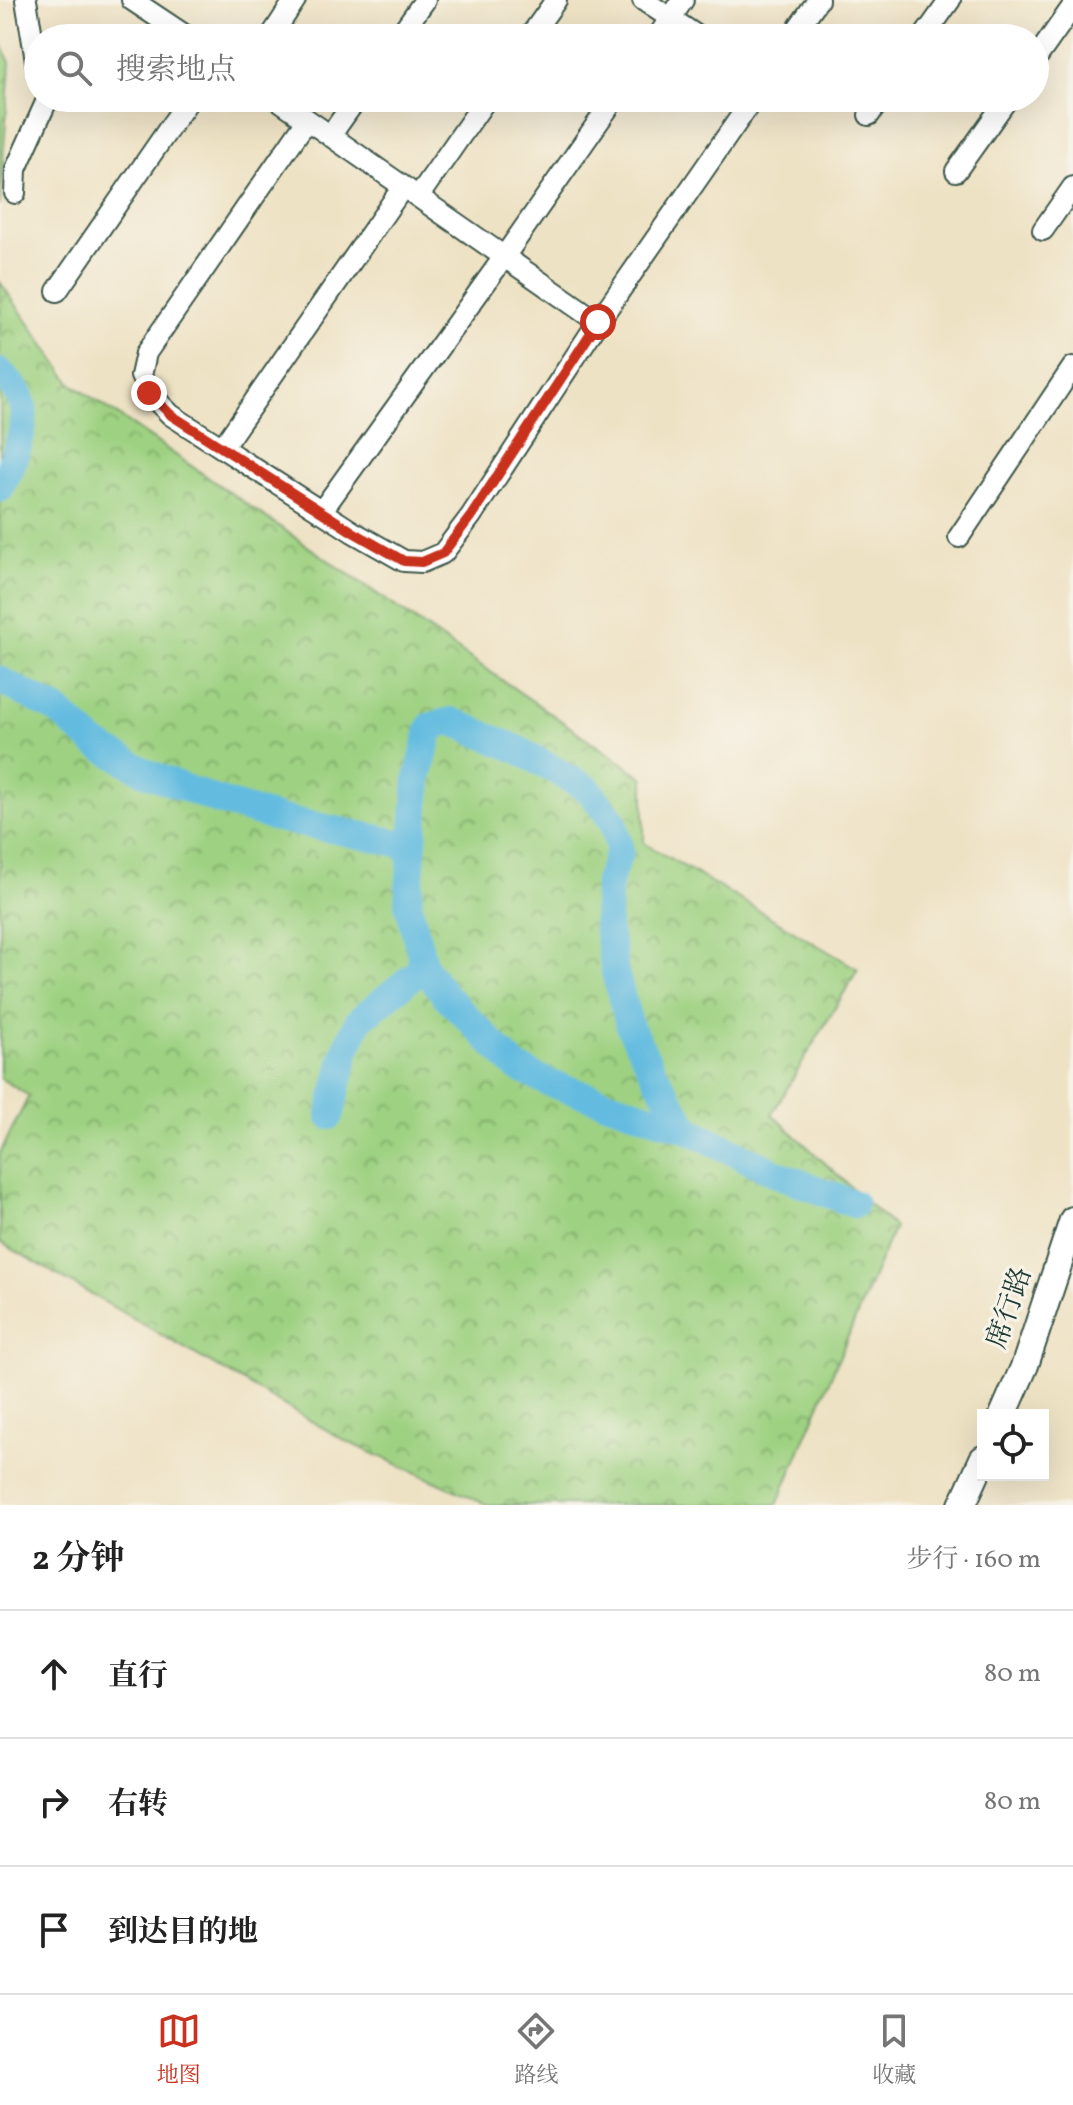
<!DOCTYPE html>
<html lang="zh">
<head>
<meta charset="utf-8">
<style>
	body { margin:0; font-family:Vollkorn,"Noto Serif SC",serif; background:#f2f2f2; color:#222 }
	.controls { position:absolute; right:24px; bottom:24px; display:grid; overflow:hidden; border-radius:0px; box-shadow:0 8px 32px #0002 }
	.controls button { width:72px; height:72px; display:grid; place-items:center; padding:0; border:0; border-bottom:2px solid #e0e0e0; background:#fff; color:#222; font:40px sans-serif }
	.stop { position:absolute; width:24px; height:24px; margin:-18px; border:6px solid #c8321e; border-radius:50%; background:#fff }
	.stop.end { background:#c8321e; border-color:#fff; box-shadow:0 2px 8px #0008 }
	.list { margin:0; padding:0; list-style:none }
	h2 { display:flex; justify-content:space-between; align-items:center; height:104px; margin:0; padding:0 32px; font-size:34px }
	h2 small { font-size:26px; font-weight:400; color:#767676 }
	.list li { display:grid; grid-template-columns:52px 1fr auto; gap:24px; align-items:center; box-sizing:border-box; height:128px; padding:0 32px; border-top:2px solid #e0e0e0 }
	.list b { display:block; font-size:30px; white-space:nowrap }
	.list em { font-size:26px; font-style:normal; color:#767676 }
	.icon { flex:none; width:44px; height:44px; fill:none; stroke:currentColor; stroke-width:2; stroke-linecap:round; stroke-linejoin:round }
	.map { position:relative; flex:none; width:1073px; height:1505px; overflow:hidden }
	.search { position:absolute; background:#fff; box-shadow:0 8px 32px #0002; left:24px; right:24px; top:24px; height:88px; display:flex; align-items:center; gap:20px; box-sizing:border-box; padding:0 28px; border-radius:44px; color:#767676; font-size:30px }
	.sheet { height:488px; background:#fff }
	nav { display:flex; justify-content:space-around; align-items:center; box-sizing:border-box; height:112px; border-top:2px solid #e0e0e0; background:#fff; font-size:22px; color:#767676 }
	nav a { display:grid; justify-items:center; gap:4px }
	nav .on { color:#c8321e }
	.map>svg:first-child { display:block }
	.park { fill:url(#park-crowns); stroke:#5e875a; stroke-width:2 }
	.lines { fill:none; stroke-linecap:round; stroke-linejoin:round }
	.canal { stroke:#63bce0; stroke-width:28 }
	.minor-casing { stroke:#3e564a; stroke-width:24 }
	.tertiary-casing { stroke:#3e564a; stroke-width:30 }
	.minor { stroke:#fff; stroke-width:20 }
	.tertiary { stroke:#fff; stroke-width:26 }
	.route { stroke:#c8321e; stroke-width:10 }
	.labels { text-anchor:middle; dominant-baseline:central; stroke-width:6; stroke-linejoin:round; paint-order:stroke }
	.street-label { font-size:28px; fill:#1f3d34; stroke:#f7f3e8 }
</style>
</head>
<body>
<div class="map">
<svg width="1073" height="1505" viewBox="0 0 1073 1505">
	<defs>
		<pattern id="park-crowns" width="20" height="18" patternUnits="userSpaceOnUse" patternTransform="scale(2)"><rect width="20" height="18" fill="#9ed181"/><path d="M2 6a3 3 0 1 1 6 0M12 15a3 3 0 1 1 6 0" fill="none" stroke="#80ab6a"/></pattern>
	</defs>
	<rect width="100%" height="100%" fill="#f7f3e8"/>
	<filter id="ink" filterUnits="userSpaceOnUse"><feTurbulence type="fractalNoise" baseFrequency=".0125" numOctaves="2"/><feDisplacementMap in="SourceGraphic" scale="16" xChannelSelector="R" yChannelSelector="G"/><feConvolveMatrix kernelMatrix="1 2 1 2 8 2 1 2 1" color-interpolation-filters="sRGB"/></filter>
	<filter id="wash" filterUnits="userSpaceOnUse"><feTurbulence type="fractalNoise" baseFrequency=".006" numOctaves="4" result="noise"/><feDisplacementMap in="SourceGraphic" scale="32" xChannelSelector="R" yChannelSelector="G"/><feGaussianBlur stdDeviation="1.8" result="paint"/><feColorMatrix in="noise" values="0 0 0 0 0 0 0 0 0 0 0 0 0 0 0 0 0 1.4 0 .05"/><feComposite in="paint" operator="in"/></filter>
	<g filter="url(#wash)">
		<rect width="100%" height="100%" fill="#eee2c4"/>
		<path class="park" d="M0 40 10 63 0 205Z
			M0 282 71 383 644 778V843L858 969 772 1114 894 1227 777 1505H488L346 1441 0 1242V1153L29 1096 0 1078Z"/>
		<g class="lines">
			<path class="canal" d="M0 372C8 381 19 391 22 403 29 426 11 468 0 488
				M0 680 58 711 94 743 147 773 216 800 272 817 413 846
				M330 1116 346 1050 359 1020 424 967
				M687 1129 651 1068 629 1025 615 972 607 927 608 882 620 851 613 821 588 789 517 749 451 721 431 726 418 778 408 903 424 967 445 995 516 1067 549 1083 687 1129 778 1174 854 1204"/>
		</g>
	</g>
	<g filter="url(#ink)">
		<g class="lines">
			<g class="minor-casing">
				<path id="minor" d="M26 0 38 73
					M132 0 189 38
					M643 0 700 38
					M270 38 295 0
					M398 38 425 0
					M529 38 556 0
					M657 38 683 0
					M791 38 818 0
					M923 38 950 0
					M1035 60 1073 6
					M276 98 598 322
					M869 115 881 98
					M307 120 146 353 141 376 149 393 171 415 353 532 404 561 422 562 443 553 471 516 598 322 746 109 750 98
					M330 136 357 98
					M956 171 1008 98
					M15 193 16 169 48 98
					M418 197 487 98
					M1043 230 1073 187
					M57 291 190 98
					M222 448 403 187
					M321 512 504 257 615 98
					M959 537 1073 367"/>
			</g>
			<g class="tertiary-casing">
				<path id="tertiary" d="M1003 1415 1025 1365 1073 1220
					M962 1505 983 1459"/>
			</g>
			<use href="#minor" class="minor"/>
			<use href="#tertiary" class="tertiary"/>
		</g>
	</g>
	<g class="lines" filter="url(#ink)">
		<path class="route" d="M149 393 171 415 353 532 404 561 422 562 443 553 471 516 598 322"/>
	</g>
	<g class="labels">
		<g class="street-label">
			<text transform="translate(1010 1308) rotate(-71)">席行路</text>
		</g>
	</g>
</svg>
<div class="controls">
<button><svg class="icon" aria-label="locate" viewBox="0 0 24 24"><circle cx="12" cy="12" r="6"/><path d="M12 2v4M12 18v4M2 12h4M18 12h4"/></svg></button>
</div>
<div class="stop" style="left:598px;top:322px"></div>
<div class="stop end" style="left:149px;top:393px"></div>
<div class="search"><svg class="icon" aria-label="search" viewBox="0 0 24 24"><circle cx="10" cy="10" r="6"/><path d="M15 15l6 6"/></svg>搜索地点</div>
</div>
<section class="sheet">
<h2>2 分钟<small>步行 · 160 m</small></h2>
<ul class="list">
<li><svg class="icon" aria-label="ahead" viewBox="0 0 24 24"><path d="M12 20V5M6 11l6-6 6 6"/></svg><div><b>直行</b></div><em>80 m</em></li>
<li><svg class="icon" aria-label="right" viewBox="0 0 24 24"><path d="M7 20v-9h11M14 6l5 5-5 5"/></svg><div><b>右转</b></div><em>80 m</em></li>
<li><svg class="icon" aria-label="arrive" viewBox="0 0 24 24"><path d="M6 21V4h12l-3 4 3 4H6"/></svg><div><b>到达目的地</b></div></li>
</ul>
</section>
<nav>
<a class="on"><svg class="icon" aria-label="map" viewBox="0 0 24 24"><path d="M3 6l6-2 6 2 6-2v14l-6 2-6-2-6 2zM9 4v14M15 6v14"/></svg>地图</a>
<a><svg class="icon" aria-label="directions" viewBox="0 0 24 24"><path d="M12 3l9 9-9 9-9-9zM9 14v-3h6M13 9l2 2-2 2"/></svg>路线</a>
<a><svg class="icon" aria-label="saved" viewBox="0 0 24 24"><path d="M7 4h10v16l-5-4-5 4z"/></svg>收藏</a>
</nav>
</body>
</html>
